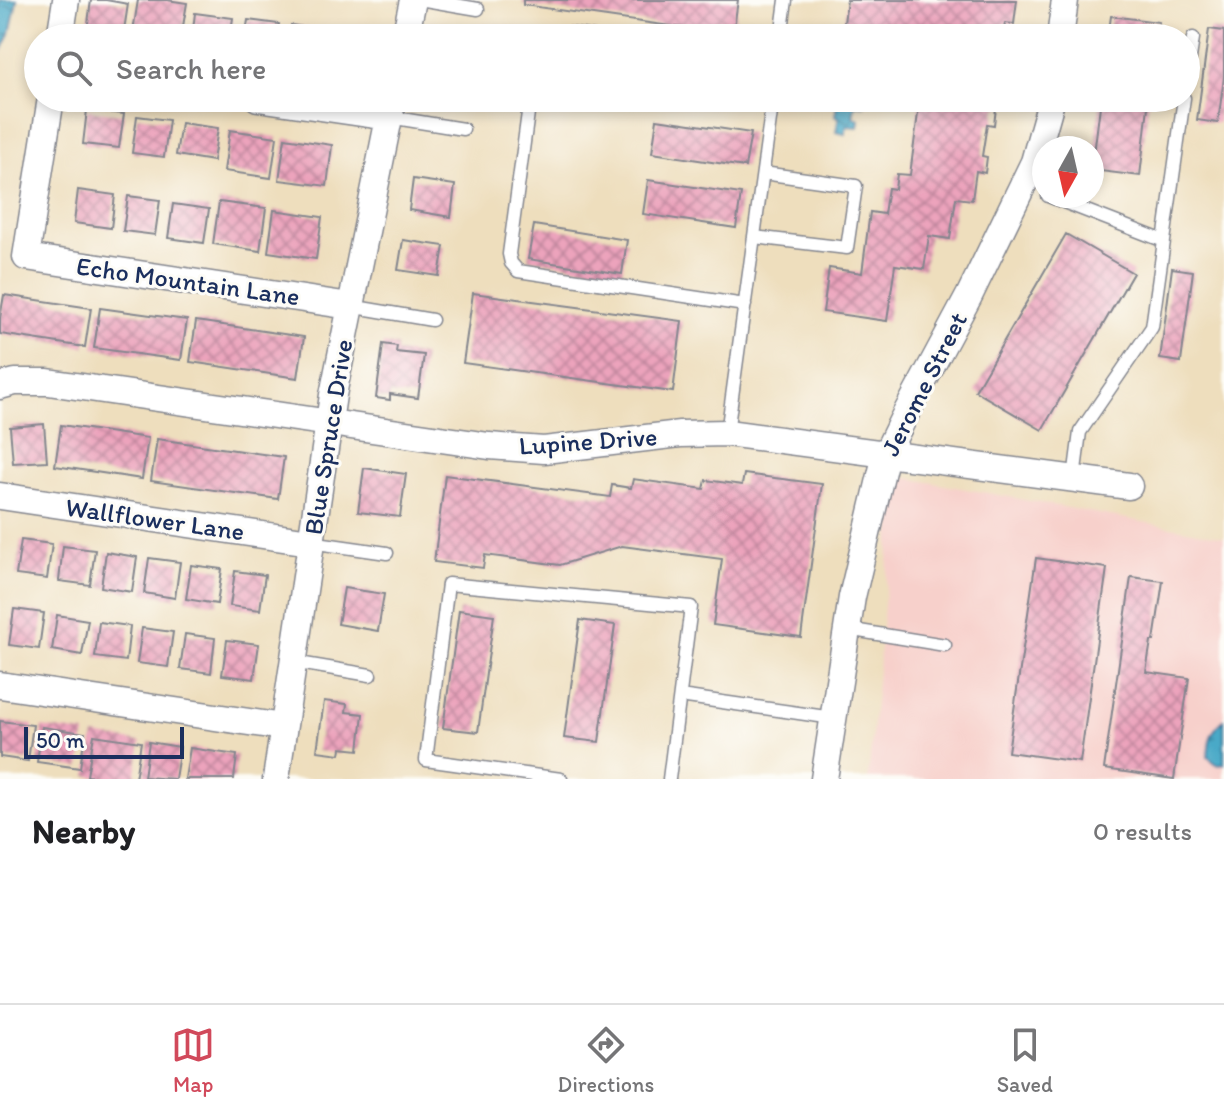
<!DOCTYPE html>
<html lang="en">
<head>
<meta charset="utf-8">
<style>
	body { margin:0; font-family:Itim,sans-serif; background:#f6f6f6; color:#202124 }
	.compass { position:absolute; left:1032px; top:136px; width:72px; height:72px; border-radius:50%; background:#fff; box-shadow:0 4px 12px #0003; rotate:188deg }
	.scale { position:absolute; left:24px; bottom:20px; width:160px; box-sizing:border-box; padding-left:8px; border:4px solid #1b2f5e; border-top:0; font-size:22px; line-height:28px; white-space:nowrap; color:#1b2f5e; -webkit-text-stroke:6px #fdfcf7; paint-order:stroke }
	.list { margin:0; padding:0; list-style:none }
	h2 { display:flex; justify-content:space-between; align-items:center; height:104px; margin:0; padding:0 32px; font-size:34px }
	h2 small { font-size:26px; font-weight:400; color:#757577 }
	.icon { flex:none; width:44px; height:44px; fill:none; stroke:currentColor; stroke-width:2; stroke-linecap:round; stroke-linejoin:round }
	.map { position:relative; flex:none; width:1224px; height:779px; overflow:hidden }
	.search { position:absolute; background:#fff; box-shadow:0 4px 12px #0003; left:24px; right:24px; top:24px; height:88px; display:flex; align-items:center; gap:20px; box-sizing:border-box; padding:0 28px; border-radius:44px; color:#757577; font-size:30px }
	.sheet { height:224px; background:#fff }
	nav { display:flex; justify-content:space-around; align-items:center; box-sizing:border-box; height:112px; border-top:2px solid #e0e0e0; background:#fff; font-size:22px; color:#757577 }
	nav a { display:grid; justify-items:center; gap:4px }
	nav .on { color:#d1495b }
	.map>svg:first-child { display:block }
	.built { fill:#f7d0cb }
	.water { fill:url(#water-ripples); stroke:#326c92; stroke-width:2 }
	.building { fill:url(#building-cross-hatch) }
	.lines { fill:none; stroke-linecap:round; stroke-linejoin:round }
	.lane-casing { stroke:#84868e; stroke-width:15 }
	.street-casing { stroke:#84868e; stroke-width:29 }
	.lane { stroke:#fff; stroke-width:12 }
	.street { stroke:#fff; stroke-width:26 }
	.labels { text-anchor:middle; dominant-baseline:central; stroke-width:6; stroke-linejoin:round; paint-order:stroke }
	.street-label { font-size:26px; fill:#1b2f5e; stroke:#fdfcf7 }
</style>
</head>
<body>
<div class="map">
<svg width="1224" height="779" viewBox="0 0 1224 779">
	<defs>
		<pattern id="water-ripples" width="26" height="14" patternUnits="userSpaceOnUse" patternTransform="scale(2)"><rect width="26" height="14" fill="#48a9c7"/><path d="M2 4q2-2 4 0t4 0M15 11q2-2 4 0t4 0" fill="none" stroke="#3b8aa5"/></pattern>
		<pattern id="building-cross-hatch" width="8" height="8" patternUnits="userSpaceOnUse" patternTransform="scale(2)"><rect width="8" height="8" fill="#eca3bc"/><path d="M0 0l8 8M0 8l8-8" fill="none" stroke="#be859c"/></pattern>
	</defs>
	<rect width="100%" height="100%" fill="#fdfcf7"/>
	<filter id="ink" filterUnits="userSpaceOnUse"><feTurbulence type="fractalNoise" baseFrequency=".0125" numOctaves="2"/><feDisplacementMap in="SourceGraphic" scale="16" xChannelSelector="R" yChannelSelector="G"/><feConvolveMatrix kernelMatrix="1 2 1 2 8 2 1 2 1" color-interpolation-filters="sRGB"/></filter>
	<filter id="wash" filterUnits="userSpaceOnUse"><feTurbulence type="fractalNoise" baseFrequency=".006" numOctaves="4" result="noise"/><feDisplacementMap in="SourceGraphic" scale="32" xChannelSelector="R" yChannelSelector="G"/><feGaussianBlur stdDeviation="1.8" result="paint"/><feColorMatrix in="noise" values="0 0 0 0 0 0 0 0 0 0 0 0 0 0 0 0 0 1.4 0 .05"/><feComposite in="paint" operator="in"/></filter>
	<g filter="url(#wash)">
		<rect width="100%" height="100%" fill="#eedebd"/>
		<path class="built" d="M896 476 1224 537V779H868Z"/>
		<path class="water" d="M0 0H17L10 34 0 55Z
			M838 98H865L864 106 855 105 853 117 859 119 858 127 847 126 845 134 836 132 839 117 835 116Z
			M1224 720V764L1218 765 1208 757C1209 741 1210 731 1224 720Z"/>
		<g id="blocks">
			<path class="building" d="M91 0H106L128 4 123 37 87 31Z
				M138 0H167L187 3 181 38H132Z
				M523 0H738L733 35 523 5Z
				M847 0H1017L1014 24 1005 23 1003 38H842Z
				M195 13 233 18 230 38H192Z
				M1111 16 1159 22 1157 38H1108Z
				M248 20 279 24 277 38H245Z
				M291 25 322 30 321 38H289Z
				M1209 29 1224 31V77L1218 123 1197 120Z
				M334 30 365 35V38H333Z
				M920 98H1001L1000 108H996L994 125 987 124 982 156 987 157 985 173 976 171 972 200 956 198 950 239 929 236 924 269 895 265 887 321 823 312 829 268 862 273 870 212 884 214 888 188 895 189 897 174 910 175Z
				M1101 98H1149L1140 176 1092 170Z
				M87 110 124 114 119 148 83 144Z
				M137 116 169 120 164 157 132 153Z
				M657 119 751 133 745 167 652 153Z
				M181 123 218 128 213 161 176 155Z
				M230 130 277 137 271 178 224 171Z
				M285 138 332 145 327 186 279 180Z
				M413 179 455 185 451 217 409 210Z
				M648 180 741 194 736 228 643 214Z
				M78 190 115 195 111 228 74 223Z
				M128 196 160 200 155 235 123 231Z
				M219 202 266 208 260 251 213 244Z
				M173 204 209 209 204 243 168 238Z
				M274 210 322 217 316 259 268 252Z
				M534 225 627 240 622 274 528 259Z
				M1066 234 1133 273 1042 430 975 391Z
				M403 240 444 246 439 276 398 270Z
				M1172 268 1193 271 1181 362 1160 359Z
				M473 293 682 321 673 392 463 363Z
				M4 295 91 308 85 347 0 334V318Z
				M100 308 187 320 181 360 94 348Z
				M196 321 304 337 298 378 190 362Z
				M383 344 397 346 396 352 424 355 418 398 390 394V400L376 398Z
				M44 424 47 461 13 463 10 427Z
				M61 425 148 438 142 479 55 466Z
				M157 439 284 457 278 499 151 481Z
				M364 468 406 474 400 517 358 512Z
				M744 474 822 484 801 637 713 625 722 559 622 546 560 565 485 555 483 568 434 562 445 475 610 497 612 485 631 488 633 479 704 489 706 480 742 485Z
				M21 540 52 544 47 579 16 575Z
				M63 546 95 550 90 585 59 581Z
				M106 552 137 557 132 592 101 587Z
				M149 558 180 562 175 598 144 593Z
				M1036 558 1107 568 1080 762 1008 752Z
				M191 565 222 569 217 604 186 599Z
				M235 571 265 575 260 610 230 606Z
				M1131 577 1163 581 1154 641H1151L1146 672 1189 678 1174 779 1104 769Z
				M344 588 384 594 378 631 338 624Z
				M14 609 44 613 39 649 9 645Z
				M459 610 494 615 478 732 443 728Z
				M57 615 88 620 82 655 52 650Z
				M580 620 615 625 599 742 564 738Z
				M99 622 130 626 126 661 95 657Z
				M142 628 173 632 168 667 137 663Z
				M185 634 215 638 211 673 180 669Z
				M227 640 259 644 254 679 222 675Z
				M324 701 347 704 346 712 363 714 359 750 341 748 340 754 317 751Z
				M0 721 33 725 28 761 0 757Z
				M42 727 85 733 80 768 37 762Z
				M94 735 141 742 135 779H110L87 776Z
				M149 742 180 747 175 779 144 777Z
				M190 748 237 755 234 779H185Z"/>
		</g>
	</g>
	<g filter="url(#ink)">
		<use href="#blocks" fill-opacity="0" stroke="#84868e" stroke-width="2"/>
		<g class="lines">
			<g class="lane-casing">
				<path id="lane" d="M425 0 478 9
					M538 38C556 27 579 35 598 38
					M781 38 786 0
					M1186 84 1193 38
					M530 98 509 254 511 263 518 271 745 305
					M389 117 463 129
					M1048 196 1164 241
					M754 237 847 248 856 186 763 173
					M350 306 432 320
					M727 433 773 98
					M1074 478 1080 432 1152 327 1184 98
					M310 542 387 553
					M847 629 945 645
					M293 662 370 675
					M680 696 833 718
					M561 779 426 760 448 584 691 607 669 779"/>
			</g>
			<g class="street-casing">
				<path id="street" d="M60 38 66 0
					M405 38 413 0
					M1060 38 1065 0
					M51 98 26 257 350 306
					M258 98 389 117
					M0 386 15 382H48L489 446 544 450 680 434 727 433 1129 486
					M0 496 310 542
					M0 685 283 727
					M276 779 333 395 393 98
					M824 779 852 597 886 454 903 419 969 296 1034 162 1052 98"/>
			</g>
			<use href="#lane" class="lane"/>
			<use href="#street" class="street"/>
		</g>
	</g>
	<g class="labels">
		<g class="street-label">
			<text transform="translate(188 281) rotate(8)">Echo Mountain Lane</text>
			<text transform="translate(924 384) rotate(-63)">Jerome Street</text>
			<text transform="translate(328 437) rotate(-81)">Blue Spruce Drive</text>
			<text transform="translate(588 441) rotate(-4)">Lupine Drive</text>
			<text transform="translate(155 519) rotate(8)">Wallflower Lane</text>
		</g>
	</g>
</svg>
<svg class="compass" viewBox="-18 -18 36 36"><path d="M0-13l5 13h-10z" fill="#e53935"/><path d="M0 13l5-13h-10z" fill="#757577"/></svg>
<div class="scale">50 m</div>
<div class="search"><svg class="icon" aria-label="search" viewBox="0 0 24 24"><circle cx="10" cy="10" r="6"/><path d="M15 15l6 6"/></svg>Search here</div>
</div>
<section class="sheet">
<h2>Nearby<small>0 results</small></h2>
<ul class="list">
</ul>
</section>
<nav>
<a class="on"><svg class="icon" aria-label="map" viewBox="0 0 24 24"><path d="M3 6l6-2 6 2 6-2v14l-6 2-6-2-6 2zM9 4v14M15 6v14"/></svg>Map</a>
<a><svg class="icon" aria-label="directions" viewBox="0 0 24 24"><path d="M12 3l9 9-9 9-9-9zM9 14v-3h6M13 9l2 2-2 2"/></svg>Directions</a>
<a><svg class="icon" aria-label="saved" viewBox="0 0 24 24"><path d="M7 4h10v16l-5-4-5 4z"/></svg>Saved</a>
</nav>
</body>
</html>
